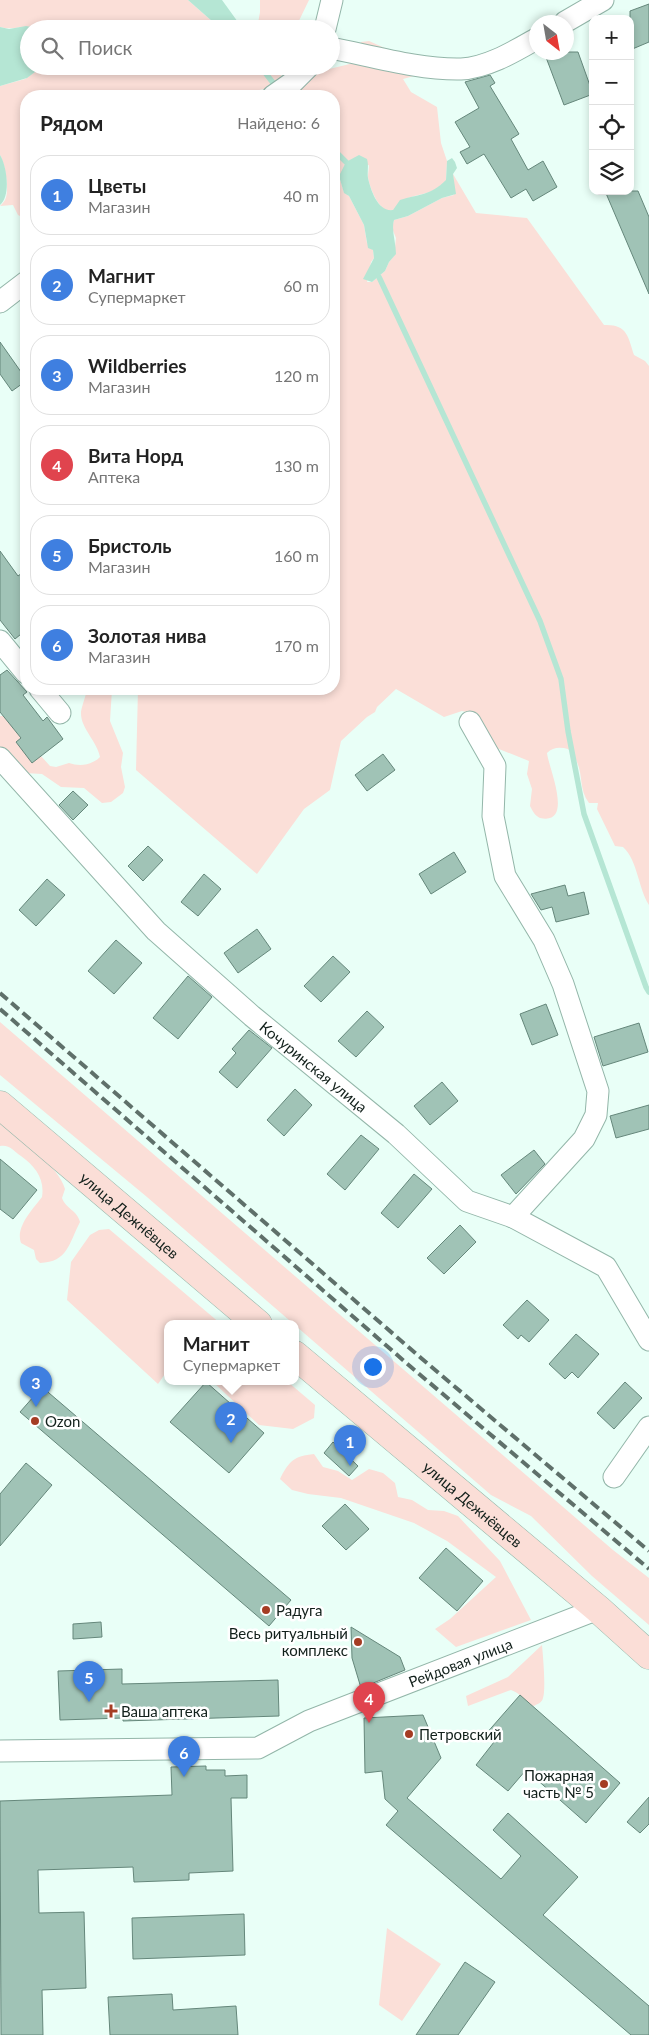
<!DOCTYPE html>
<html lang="ru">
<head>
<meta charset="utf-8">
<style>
	body { margin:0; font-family:Lato,sans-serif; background:#f2f2f2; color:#222 }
	.controls { position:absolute; right:15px; top:15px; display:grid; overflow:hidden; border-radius:10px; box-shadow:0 2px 8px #0003 }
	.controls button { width:45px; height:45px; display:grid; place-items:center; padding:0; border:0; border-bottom:1px solid #e0e0e0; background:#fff; color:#222; font:25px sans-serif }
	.compass { position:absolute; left:529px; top:15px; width:45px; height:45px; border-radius:50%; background:#fff; box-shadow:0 2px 8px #0003; rotate:149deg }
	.you { position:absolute; left:372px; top:1366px; width:18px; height:18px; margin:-12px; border:4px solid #fff; border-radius:50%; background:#1a73e8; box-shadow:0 0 0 8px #1a73e833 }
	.badge { display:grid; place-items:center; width:32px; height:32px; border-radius:50%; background:#db2777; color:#fff; font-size:16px; font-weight:700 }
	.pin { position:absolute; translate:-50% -41px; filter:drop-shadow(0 1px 2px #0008) }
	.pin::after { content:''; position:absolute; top:26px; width:18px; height:15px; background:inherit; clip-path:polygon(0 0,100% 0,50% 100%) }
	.popup { position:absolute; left:164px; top:1320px; width:135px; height:65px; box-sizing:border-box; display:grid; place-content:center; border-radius:10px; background:#fff; filter:drop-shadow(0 1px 4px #0005); font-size:16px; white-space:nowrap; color:#767676 }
	.popup b { font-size:19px; color:#222 }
	.popup::after { content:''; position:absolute; left:50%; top:100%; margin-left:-10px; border:10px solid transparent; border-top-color:#fff }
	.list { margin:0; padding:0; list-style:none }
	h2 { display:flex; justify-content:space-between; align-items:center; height:65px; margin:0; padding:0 20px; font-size:21px }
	h2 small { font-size:16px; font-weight:400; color:#767676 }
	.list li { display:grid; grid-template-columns:32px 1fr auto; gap:15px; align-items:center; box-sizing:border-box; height:80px; margin:0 10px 10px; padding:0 10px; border:1px solid #e0e0e0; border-radius:20px }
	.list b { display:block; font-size:19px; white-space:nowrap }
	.list p { margin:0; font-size:16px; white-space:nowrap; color:#767676 }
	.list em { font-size:16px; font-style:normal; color:#767676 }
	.icon { flex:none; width:28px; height:28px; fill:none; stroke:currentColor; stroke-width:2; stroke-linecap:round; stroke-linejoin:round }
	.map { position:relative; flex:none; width:649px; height:2035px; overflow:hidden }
	.search { position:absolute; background:#fff; box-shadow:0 2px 8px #0003; left:20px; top:20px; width:320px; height:55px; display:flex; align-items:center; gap:12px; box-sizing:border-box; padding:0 18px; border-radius:28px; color:#767676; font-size:19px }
	.panel { position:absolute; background:#fff; box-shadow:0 2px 8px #0003; left:20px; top:90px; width:320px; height:605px; border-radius:20px }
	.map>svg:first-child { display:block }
	.green { fill:#fbdfd8 }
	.water { fill:#b5e6d4 }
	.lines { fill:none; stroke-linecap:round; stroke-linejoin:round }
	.stream { stroke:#b5e6d4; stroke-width:5.5 }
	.building { fill:#a0c3b6; stroke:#65877b }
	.street-casing { stroke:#93b6a9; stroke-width:23 }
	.secondary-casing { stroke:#93b6a9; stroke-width:29 }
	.street { stroke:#fff; stroke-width:21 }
	.secondary { stroke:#fbded7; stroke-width:28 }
	.rail { stroke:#5f706a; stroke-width:4; stroke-dasharray:10 5; stroke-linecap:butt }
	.poi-dot { fill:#a53c23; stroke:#fff; stroke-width:2 }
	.labels { text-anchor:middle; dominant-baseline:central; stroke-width:5; stroke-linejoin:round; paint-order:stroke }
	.street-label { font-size:15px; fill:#12201b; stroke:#fff }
	.poi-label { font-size:15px; fill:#12201b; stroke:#fff; text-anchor:start }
</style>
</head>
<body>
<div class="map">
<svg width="649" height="2035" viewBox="0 0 649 2035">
	<rect width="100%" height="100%" fill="#e9fff7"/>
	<path class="green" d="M0 0H188L221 29H42C28 23 14 31 0 27Z
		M260 0H309L295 29H257L260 12Z
		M369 41 387 49 414 54 419 58 414 76 403 79 411 92 437 107 441 143 447 161 446 181C431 195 426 192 408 198 402 200 399 207 393 210 380 216 369 186 368 177 368 173 369 169 369 165L339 176 344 192 349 196 364 225 367 243 373 250 374 258 371 262 367 282H372L385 271 389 262 394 256 396 238 392 228 394 220 408 216 442 198 454 195 453 174 476 213 527 218 604 325C627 324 628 336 634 355L645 361 649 366V905C638 888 638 861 623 847L615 846 597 809 598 803H589C576 786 587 768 568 749 560 747 553 747 547 753 548 766 575 826 540 818 535 816 532 810 530 806L532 789 527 774 529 761 494 747 475 714 462 711 444 717 396 689 377 707 375 712 367 717 341 741 330 790 304 809 257 874 136 770 138 689H334V96H288L317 72 358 62 361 42Z
		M43 66H287L281 71 282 80 275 87 254 91 250 96H26V219L18 215 13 205 0 206C2 204 4 202 5 200 10 191 5 163 0 155V86L25 79Z
		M87 689H112L110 721 123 753 121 767 125 787 123 793 111 802 102 803 84 788 61 787 42 774 25 773 0 756V716H5L50 766 56 767 69 763C80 767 92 765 100 757 97 741 80 728 81 712 82 705 86 696 87 689Z
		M0 1022 613 1550 649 1578V1625L592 1576 531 1516 491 1495 147 1197 0 1075Z
		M0 1123C19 1138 59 1166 65 1189L62 1198C66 1209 77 1210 80 1222 69 1243 68 1262 40 1263L36 1259 34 1250 21 1243C15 1227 33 1209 42 1197 45 1179 35 1166 21 1156 14 1151 9 1144 0 1146Z
		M109 1229 221 1324H167V1371L158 1384 67 1300 71 1262 90 1235 99 1230Z
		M213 1382H288L315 1405 314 1418 293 1429 259 1425Z
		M314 1454 323 1467 338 1471 352 1480 369 1469 383 1473 395 1483 398 1497 412 1500 428 1510 444 1511 458 1516 500 1561 531 1620 456 1647 435 1629 450 1619 496 1577 447 1541 414 1523 341 1498 308 1494 292 1490 280 1479C289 1461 294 1456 314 1454Z
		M542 1645C543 1656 546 1689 543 1698 542 1703 537 1704 534 1706 524 1703 524 1695 511 1690L468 1706 466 1696 508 1677Z
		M387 1928 441 1964 402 2021 379 2005Z"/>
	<path class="water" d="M188 0H222L243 29H221Z
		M26 26 42 29H29V66H43L27 78 0 86V27L9 29Z
		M0 155C7 166 11 196 0 205Z
		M359 155 367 159C369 166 367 171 368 178 371 191 378 212 393 210L400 200C419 194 430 196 446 180L447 161 452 158 455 162 457 168 453 174 456 194 442 198 408 216 394 220C391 230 396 243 396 254L389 262 385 271 372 282 363 279 374 258 373 250 368 248 364 225 349 196 344 193 339 176 346 162Z"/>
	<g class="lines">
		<path class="stream" d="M260 66 274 84
			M334 150 346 162
			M379 277 540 621 561 679 568 731 584 814 646 987 649 992"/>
	</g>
	<path class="building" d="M649 4V42L630 50V11Z
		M544 52H578L593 94 564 105Z
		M490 75 495 83 490 86 519 134 511 139 528 170 543 161 557 187 533 201 526 189 511 198 484 154 467 164 460 152 470 147 455 122 479 108 465 82Z
		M605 191H638L649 217V294Z
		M0 342 26 379V381L12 391 0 374Z
		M0 551 18 576 26 570V630L15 639 0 620Z
		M7 670 27 692 23 695 43 721 47 717 63 739 32 763 16 742 21 738 0 712V675Z
		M383 754 395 770 367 791 355 775Z
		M73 791 88 805 73 820 59 805Z
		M148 846 163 860 143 881 128 866Z
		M454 852 466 872 431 894 419 874Z
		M204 874 221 889 198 916 181 902Z
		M47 879 65 895 36 926 19 910Z
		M565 885 568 896 584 892 589 914 556 922 552 907 541 910 531 894Z
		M257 929 271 949 238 973 224 953Z
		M116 940 142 963 114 994 88 971Z
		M333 956 350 972 321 1002 304 986Z
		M188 976 212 997 178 1039 153 1018Z
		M546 1004 558 1035 532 1045 520 1014Z
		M367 1011 384 1027 356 1057 338 1041Z
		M639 1023 648 1052 603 1066 594 1037Z
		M249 1030 272 1048 237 1088 219 1072 236 1053 232 1049Z
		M442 1082 458 1101 430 1125 414 1106Z
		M295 1089 312 1105 284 1136 267 1120Z
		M649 1105V1129L616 1138 610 1116Z
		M361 1135 379 1149 345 1190 327 1174Z
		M534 1150 545 1164 516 1194 501 1175Z
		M0 1159 37 1190 13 1219 0 1209Z
		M414 1174 432 1189 398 1228 381 1213Z
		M460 1225 476 1242 444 1274 427 1258Z
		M527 1300 549 1320 529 1342 521 1335 518 1339 503 1325Z
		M576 1334 599 1354 578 1378 572 1372 565 1379 549 1364Z
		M206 1382 264 1433 229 1473 170 1422Z
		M625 1382 642 1398 614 1429 597 1413Z
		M42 1387 291 1600 269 1626 20 1412Z
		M333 1442 358 1466 349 1476 324 1453Z
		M26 1463 52 1485 0 1546V1494Z
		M345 1504 369 1529 346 1550 322 1526Z
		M446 1548 483 1581 457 1611 419 1578Z
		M101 1622 102 1637 73 1639V1624Z
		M351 1627 400 1657 405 1670 361 1688 352 1658Z
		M122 1669V1684L278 1680 279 1716 123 1721V1718L60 1720 58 1671Z
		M520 1695 620 1783 586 1823 526 1770 508 1791 476 1765 494 1742 485 1735Z
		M423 1715 441 1758 407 1798 501 1879 521 1856 493 1830 508 1813 578 1877 543 1915 649 2006V2035H631L386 1825 398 1811 385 1799 382 1771 365 1773 364 1718Z
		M206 1766V1770H225V1776L247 1775V1798H231L233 1871 189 1873V1880L134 1882 133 1867 38 1870 39 1913 84 1912 86 1988 42 1990 43 2035H1L0 1801 172 1795 171 1767Z
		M649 1797V1824L640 1833 627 1822Z
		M244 1914 245 1955 133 1959 132 1918Z
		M465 1962 495 1982 458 2035H416Z
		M172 1994 173 2010 236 2006 238 2035H110L108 1997Z"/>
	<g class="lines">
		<g class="street-casing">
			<g id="street">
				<path d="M565 22 603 0"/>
				<path d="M325 29 332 0"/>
				<path d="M331 48C372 56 420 70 461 69 487 68 515 51 536 39"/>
				<path d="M273 96 293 82 309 66"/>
				<path d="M0 302 26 282"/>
				<path d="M0 641 26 673"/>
				<path d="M40 689 60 713"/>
				<path d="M470 722 495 766 493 816 505 876 544 940 563 984 598 1091 596 1115 584 1139 513 1217"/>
				<path id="s1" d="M0 758 156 931 252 1016 396 1134 467 1201 513 1217 606 1267 649 1340"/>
				<path d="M614 1477 649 1427"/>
				<path id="s2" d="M0 1751 258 1748 309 1721 598 1609"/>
			</g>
		</g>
		<g class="secondary-casing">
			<g id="secondary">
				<path id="s3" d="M0 1105 258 1324"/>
				<path id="s4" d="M295 1355 598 1609 649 1655"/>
			</g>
		</g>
		<use href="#street" class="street"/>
		<use href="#secondary" class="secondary"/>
		<path class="rail" d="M0 993 421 1358 649 1551
			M0 1009 411 1367 649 1569"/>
	</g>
	<g class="poi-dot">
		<circle cx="35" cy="1421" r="5"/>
		<circle cx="266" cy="1610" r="5"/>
		<circle cx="358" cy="1642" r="5"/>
		<path d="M108.5 1703.5h5v5h5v5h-5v5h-5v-5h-5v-5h5z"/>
		<circle cx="409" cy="1734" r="5"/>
		<circle cx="604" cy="1784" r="5"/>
	</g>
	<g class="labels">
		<g class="street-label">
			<text stroke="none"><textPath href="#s1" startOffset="441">Кочуринская улица</textPath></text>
			<text stroke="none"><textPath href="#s3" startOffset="170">улица Дежнёвцев</textPath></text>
			<text stroke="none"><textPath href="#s4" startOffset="232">улица Дежнёвцев</textPath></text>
			<text stroke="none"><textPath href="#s2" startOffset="478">Рейдовая улица</textPath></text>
		</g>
		<g class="poi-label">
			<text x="45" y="1421">Ozon</text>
			<text x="276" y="1610">Радуга</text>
			<text x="348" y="1633" text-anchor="end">Весь ритуальный<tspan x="348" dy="17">комплекс</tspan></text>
			<text x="121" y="1711">Ваша аптека</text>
			<text x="419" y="1734">Петровский</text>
			<text x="594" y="1775" text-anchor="end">Пожарная<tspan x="594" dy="17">часть № 5</tspan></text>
		</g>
	</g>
</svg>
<div class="controls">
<button>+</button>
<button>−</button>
<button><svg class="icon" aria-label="locate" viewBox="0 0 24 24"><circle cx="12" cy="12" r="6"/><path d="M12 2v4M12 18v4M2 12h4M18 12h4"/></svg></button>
<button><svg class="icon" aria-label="layers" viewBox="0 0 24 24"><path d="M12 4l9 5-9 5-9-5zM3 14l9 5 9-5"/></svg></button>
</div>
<svg class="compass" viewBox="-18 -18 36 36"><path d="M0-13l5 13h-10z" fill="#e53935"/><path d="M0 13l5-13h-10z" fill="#767676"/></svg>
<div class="you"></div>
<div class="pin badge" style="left:350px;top:1466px;background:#3f7fe0">1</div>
<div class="pin badge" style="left:231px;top:1443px;background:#3f7fe0">2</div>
<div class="popup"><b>Магнит</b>Супермаркет</div>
<div class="pin badge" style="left:36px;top:1407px;background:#3f7fe0">3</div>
<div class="pin badge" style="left:369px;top:1723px;background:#e0444e">4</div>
<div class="pin badge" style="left:89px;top:1702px;background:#3f7fe0">5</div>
<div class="pin badge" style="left:184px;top:1777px;background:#3f7fe0">6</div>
<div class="search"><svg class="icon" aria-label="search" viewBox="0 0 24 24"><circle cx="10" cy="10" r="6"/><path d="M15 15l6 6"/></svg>Поиск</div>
<section class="panel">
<h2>Рядом<small>Найдено: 6</small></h2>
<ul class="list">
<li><span class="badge" style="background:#3f7fe0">1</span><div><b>Цветы</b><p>Магазин</p></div><em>40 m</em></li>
<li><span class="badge" style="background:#3f7fe0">2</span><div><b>Магнит</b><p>Супермаркет</p></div><em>60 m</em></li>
<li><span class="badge" style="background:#3f7fe0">3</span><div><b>Wildberries</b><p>Магазин</p></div><em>120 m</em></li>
<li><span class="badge" style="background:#e0444e">4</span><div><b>Вита Норд</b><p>Аптека</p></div><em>130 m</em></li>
<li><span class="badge" style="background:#3f7fe0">5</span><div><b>Бристоль</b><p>Магазин</p></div><em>160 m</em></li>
<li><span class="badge" style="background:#3f7fe0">6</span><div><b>Золотая нива</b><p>Магазин</p></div><em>170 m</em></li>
</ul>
</section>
</div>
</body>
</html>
